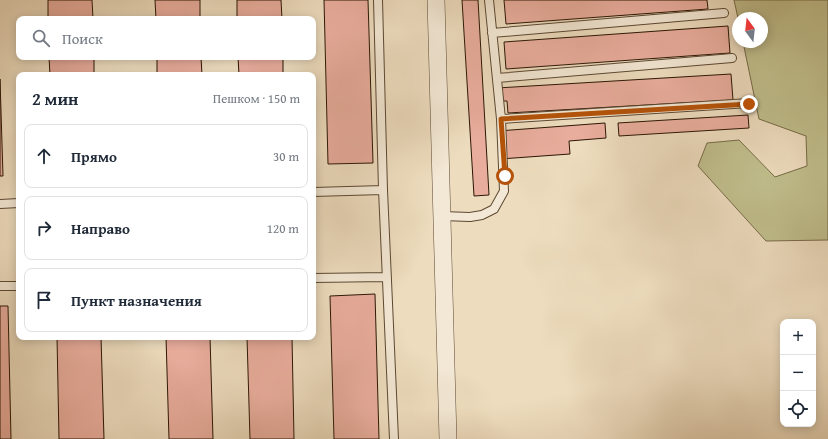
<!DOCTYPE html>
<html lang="ru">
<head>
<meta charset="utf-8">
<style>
	body { margin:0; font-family:"Gentium Book Plus",serif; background:#f2f2f3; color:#1f2937 }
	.controls { position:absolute; right:12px; bottom:12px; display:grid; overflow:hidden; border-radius:8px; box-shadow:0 2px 10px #0003 }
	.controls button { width:36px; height:36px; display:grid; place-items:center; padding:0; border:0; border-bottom:1px solid #e0e1e3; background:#fff; color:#1f2937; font:20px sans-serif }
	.compass { position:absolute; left:732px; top:12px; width:36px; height:36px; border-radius:50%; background:#fff; box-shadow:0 2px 10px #0003; rotate:345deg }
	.stop { position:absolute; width:12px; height:12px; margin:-9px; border:3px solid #b45309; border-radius:50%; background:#fff }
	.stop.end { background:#b45309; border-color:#fff; box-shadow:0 1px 4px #0008 }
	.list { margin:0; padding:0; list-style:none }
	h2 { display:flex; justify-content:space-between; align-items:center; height:52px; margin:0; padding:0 16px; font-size:17px }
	h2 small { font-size:13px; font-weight:400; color:#747a83 }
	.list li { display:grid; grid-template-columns:26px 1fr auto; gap:12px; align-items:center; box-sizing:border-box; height:64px; margin:0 8px 8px; padding:0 8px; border:1px solid #e0e1e3; border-radius:8px }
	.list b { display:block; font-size:15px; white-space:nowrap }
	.list em { font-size:13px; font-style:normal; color:#747a83 }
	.icon { flex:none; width:22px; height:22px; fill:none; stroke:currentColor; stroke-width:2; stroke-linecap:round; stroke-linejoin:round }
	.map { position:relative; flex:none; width:828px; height:439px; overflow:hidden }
	.search { position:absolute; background:#fff; box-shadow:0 2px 10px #0003; left:16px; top:16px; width:300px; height:44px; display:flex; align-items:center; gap:10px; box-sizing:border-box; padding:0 14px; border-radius:8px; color:#747a83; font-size:15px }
	.panel { position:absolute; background:#fff; box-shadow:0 2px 10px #0003; left:16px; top:72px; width:300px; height:268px; border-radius:8px }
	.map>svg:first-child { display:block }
	.green { fill:#c0be8c; stroke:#766a48 }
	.building { fill:#e9ad9d; stroke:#2b1604 }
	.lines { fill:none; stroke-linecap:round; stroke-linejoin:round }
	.service-casing { stroke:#5c4832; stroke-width:10 }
	.minor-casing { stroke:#5c4832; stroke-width:18 }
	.service { stroke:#f3e8d5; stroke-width:8 }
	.minor { stroke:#f3e8d5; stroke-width:17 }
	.route { stroke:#b45309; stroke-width:5 }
</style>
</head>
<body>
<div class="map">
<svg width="828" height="439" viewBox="0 0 828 439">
	<rect width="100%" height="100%" fill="#eddcbe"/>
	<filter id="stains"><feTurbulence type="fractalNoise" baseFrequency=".005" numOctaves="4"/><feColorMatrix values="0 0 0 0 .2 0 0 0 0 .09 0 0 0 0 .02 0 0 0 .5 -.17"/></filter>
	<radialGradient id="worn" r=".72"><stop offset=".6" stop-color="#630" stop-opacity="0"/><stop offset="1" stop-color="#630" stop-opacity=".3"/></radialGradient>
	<path class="green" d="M734 0H828V240L766 241 698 166 707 143 739 140 775 177 807 166 806 136 759 119 743 42H762V18H738Z"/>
	<path class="building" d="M48 0H92L93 19H48Z
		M155 0H200V19H156Z
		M237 0H281L282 19H237Z
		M324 0H368L373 163 328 164Z
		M462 0H478L489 195 474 196Z
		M504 0H707L708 9 506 24Z
		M728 26 730 53 506 69 504 42Z
		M49 57H94V75H50Z
		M157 57H201L202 75H157Z
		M238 57H283V75H239Z
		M731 74 733 100 508 113 507 101H497V88Z
		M0 79 3 176H0Z
		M748 115 749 128 619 136 618 123Z
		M605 123 606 138 569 141 570 154 500 159 498 131Z
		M375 294 379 439H334L330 296Z
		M0 306H8L11 439H0Z
		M57 337H101L104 439H59Z
		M166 337H210L213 439H169Z
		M247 337H292L294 439H250Z"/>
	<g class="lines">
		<g class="service-casing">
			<path id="service" d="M378 0 383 190
				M492 33 724 13
				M497 78 732 58
				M501 119 749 103
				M313 192 383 190 394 439
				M0 204 19 203
				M442 216 470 217 482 215 494 209 504 191 501 119 489 0
				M313 278 387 277
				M0 286H19"/>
		</g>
		<g class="minor-casing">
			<path id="minor" d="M436 0 448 439"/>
		</g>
		<use href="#service" class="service"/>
		<use href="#minor" class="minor"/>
	</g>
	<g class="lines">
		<path class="route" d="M505 176 501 119 749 104"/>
	</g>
	<rect width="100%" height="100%" filter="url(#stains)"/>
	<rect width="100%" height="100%" fill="url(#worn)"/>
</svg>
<div class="controls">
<button>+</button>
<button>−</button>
<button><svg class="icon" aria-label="locate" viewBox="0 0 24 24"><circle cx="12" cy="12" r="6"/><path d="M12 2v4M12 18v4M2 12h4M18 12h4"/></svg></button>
</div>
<svg class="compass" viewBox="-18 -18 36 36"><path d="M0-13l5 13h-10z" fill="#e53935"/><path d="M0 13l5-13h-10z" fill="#747a83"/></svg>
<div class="stop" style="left:505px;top:176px"></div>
<div class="stop end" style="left:749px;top:104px"></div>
<div class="search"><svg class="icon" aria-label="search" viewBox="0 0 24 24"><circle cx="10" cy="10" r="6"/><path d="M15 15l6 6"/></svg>Поиск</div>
<section class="panel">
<h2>2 мин<small>Пешком · 150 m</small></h2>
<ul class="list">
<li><svg class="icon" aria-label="ahead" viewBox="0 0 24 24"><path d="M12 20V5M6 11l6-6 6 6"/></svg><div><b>Прямо</b></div><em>30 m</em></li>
<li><svg class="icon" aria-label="right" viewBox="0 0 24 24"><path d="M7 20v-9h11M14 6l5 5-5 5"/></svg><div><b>Направо</b></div><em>120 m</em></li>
<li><svg class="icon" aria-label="arrive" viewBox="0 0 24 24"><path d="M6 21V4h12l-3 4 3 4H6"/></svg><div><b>Пункт назначения</b></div></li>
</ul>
</section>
</div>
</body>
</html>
